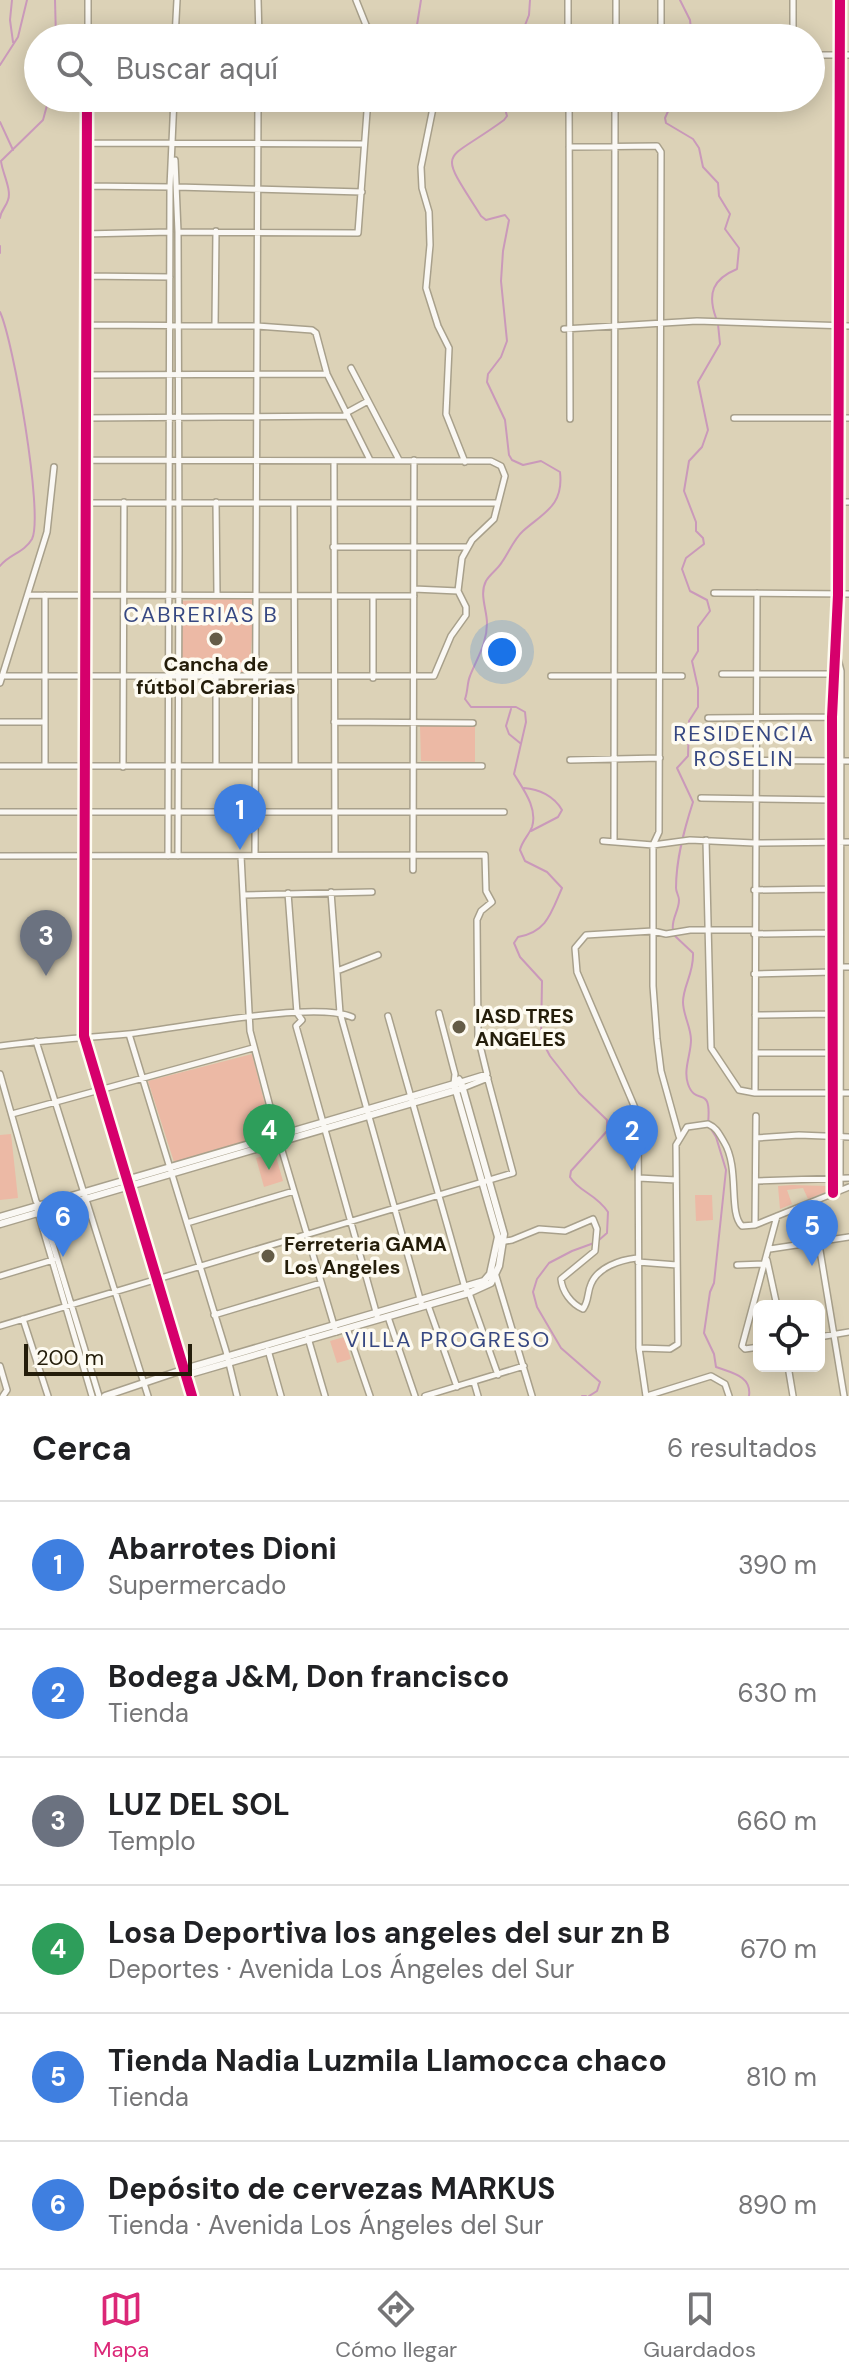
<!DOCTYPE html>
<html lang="es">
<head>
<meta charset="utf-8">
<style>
	body { margin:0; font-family:"DM Sans",sans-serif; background:#f6f6f6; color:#202124 }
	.controls { position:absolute; right:24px; bottom:24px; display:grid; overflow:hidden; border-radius:12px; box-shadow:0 4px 20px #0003 }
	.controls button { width:72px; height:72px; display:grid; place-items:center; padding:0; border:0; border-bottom:2px solid #e0e0e0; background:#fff; color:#202124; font:40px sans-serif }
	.scale { position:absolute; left:24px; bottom:20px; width:168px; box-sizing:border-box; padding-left:8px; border:4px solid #241d0a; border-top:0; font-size:22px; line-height:28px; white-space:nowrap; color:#241d0a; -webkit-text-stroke:6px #fefbf1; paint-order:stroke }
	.you { position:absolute; left:502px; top:652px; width:28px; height:28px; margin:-20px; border:6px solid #fff; border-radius:50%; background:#1a73e8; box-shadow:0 0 0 12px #1a73e833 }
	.badge { display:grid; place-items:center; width:52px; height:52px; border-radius:50%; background:#db2777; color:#fff; font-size:26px; font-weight:700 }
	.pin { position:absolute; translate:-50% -66px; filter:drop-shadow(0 2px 4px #0008) }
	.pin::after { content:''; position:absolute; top:42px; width:28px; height:24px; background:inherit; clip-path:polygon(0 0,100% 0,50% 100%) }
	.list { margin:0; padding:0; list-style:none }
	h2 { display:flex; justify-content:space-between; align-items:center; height:104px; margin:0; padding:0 32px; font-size:34px }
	h2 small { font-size:26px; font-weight:400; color:#757577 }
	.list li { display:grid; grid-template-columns:52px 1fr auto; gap:24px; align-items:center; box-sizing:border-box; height:128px; padding:0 32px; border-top:2px solid #e0e0e0 }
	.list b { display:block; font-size:30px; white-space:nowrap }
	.list p { margin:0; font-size:26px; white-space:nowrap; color:#757577 }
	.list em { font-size:26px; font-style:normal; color:#757577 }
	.icon { flex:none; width:44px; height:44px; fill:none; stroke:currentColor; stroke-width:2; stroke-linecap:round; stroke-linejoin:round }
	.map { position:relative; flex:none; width:849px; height:1396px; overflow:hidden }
	.search { position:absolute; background:#fff; box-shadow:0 4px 20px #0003; left:24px; right:24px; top:24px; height:88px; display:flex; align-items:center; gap:20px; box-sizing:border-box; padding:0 28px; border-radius:44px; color:#757577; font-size:30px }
	.sheet { height:872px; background:#fff }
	nav { display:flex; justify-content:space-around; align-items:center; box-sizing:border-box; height:112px; border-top:2px solid #e0e0e0; background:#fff; font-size:22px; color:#757577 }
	nav a { display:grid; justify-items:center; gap:4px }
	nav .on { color:#db2777 }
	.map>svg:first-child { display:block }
	.green { fill:#ecb9a5 }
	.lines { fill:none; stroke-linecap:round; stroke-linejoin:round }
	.stream { stroke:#ca99ba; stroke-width:2 }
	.minor-casing { stroke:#a8a08b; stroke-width:8 }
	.tertiary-casing { stroke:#a8a08b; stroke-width:9 }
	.minor { stroke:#faf8f4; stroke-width:5 }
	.tertiary { stroke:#faf8f4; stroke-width:6 }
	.cycleway-casing { stroke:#fefbf1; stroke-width:15 }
	.cycleway { stroke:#d6006c; stroke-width:10 }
	.poi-dot { fill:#645c47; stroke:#fefbf1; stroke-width:3 }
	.labels { text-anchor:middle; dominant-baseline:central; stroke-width:7; stroke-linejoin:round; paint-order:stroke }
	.poi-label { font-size:20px; font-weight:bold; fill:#241d0a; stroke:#fefbf1; text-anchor:start }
	.neighbourhood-label { font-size:22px; letter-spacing:2px; fill:#374882; stroke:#fefbf1 }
</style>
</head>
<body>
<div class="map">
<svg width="849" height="1396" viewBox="0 0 849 1396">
	<rect width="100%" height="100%" fill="#dcd2b7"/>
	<path class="green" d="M255 598 249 677 182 676 178 601Z
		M420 726H475V762L421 761Z
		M252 1054 271 1128 264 1130 265 1135 174 1162 148 1081Z
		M11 1134 18 1198 0 1200V1135Z
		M275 1153 283 1181 264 1187 256 1158Z
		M792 1185 827 1186 826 1192 808 1199 803 1188 787 1190 792 1204 780 1209 778 1186Z
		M695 1195H712L713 1220 696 1221Z
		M344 1337 351 1359 337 1363 330 1341Z"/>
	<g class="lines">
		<path class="stream" d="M12 0 10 20 13 42
			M55 0 56 38
			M421 0 417 25 428 38
			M680 0 690 20 692 38
			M520 38 529 15 530 0
			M0 65 18 37 27 0
			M495 98 504 105 507 116 504 120C443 165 436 145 481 216L486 220 505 215 509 220 503 251 501 281 507 341 501 357 488 374 487 382 505 420 509 455 512 460 523 465 541 461 560 472C564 506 543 513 523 531 514 539 509 552 502 562 498 569 490 574 486 581 479 594 487 610 487 623 487 644 477 658 470 676 467 683 468 691 465 699L471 707H516L525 712 526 722 514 774C523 789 538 808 532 827 529 835 522 841 520 850L525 861 547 872 562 888C551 913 547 932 518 937L514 943 520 957 542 981 541 1039 550 1056 579 1093 607 1120V1131L571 1171 570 1177C579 1192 595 1193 608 1212L607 1233 599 1240
			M674 98 665 118 666 123 693 139 699 148 703 167 718 183 719 196 730 214 725 229 739 248 737 269C713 279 707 293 716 318
			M0 122 13 150
			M0 218C1 210 6 207 8 200 12 190 2 172 1 161L43 120 49 98
			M0 246V253
			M0 312C13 339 44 515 32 539 24 553 9 554 0 566
			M511 709 506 726 509 734 520 743
			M524 788C539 789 554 796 562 810L558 817 531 831
			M673 930C671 919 679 911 679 900 679 896 676 892 676 888 676 859 684 830 693 802L677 768 688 756 689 721 698 707V688L692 661 698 651V627L710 611 707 600 690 591 682 569 686 558 704 544 703 538 696 531V522L684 491 689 461 702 447 708 430 698 382 720 344 718 324
			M675 936 693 953C694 973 683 986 683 1002 683 1015 691 1027 691 1040 691 1054 683 1070 688 1084 696 1108 712 1082 708 1124L716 1137 726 1170 714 1283 710 1292 704 1333 714 1354 716 1367C732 1373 752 1376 749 1396
			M582 1396H586
			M589 1396 597 1391 600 1382 561 1348 537 1307 533 1292 537 1279 549 1263 572 1251 594 1243"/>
		<g class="minor-casing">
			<path id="minor" d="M88 0V38
				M258 0 259 38
				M356 0 366 25 376 38
				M568 0V38
				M793 0V38
				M175 38 177 0
				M616 38V0
				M661 38V0
				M811 55H849
				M87 98 84 1036 192 1396
				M435 98 421 167 422 188 429 212 430 245 426 288 438 326 449 348 446 414 465 462
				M569 98 570 419
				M85 143 364 144
				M569 147 657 146 661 152 659 832 653 845V986L657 1039 661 1071 679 1136
				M175 160 178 232 179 550 178 856
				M85 186 170 187
				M177 187 362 192
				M178 232 358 233 368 98
				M84 234 170 232
				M84 276 170 277
				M84 325 257 326 312 330 316 333 327 374 370 460
				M215 326 216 231
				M564 329 697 321 849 326
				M351 368 399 460
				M84 375 327 374
				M346 413 368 401
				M84 418 348 416
				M734 418H849
				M334 461 335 855
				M216 502 217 594
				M838 502H849
				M84 503H498
				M294 503 295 766
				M333 547H467
				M414 589 458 591
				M714 593 849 594
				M28 595 414 596
				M838 659 841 671 840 1190
				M722 674H833
				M2 676H434L451 636 466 615V607L458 591 462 558 472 540 494 519 505 476 501 466 491 461 84 460
				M216 676V766
				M551 676H682
				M373 678V596
				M0 683 47 532 54 467
				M708 718 832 717
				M0 722H45
				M334 722 473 723
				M570 760 660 758
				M700 760 849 761
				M0 766H482
				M45 766V595
				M123 767 124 502
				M701 798 832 800
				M0 812H504
				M706 840 711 1048 739 1090 755 1093H849
				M603 841 653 845 690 840 754 843 849 842
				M614 842 615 98
				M255 855 258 98
				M0 856 485 855 486 891 492 902 481 911 477 920 478 1037 487 1074
				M168 856 170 187 174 98
				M241 856 250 1031 278 1137 336 1332
				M413 870 414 460
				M754 890 833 889
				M331 892 340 1013 422 1306
				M288 893 297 1013 302 1020 296 1026 378 1319
				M243 895 372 892
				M754 934 833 933
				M833 967H849
				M337 971 378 955
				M754 974 833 972
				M439 1013 455 1074 454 1084
				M755 1015 832 1014
				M388 1016 465 1288 469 1293 498 1375
				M129 1034 226 1351 237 1396
				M36 1041 148 1396
				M0 1046C43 1040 85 1038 128 1034 175 1029 314 1000 352 1017
				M755 1053H834
				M0 1074 36 1201 43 1212 99 1396
				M459 1079 461 1082 487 1074
				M463 1088 488 1078
				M755 1093 757 593
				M12 1114 253 1048
				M756 1138 799 1135 849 1137
				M639 1178 676 1180
				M756 1181 849 1178
				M833 1193 832 717 838 595 840 0
				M812 1202 844 1396
				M37 1209 92 1396
				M187 1223 294 1191
				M755 1225 756 1116
				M500 1242 512 1240 539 1229 565 1231 593 1219 597 1229 595 1251 561 1279C562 1291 571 1304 583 1309 589 1301 587 1293 591 1284 598 1267 620 1260 637 1258
				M770 1249 849 1237
				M767 1260 777 1306
				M638 1262 677 1265
				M737 1265 765 1264
				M0 1276 53 1260
				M496 1276 532 1396
				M428 1305 457 1387
				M214 1315 321 1283
				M388 1317 415 1396
				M23 1319 48 1396
				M0 1326 513 1173 488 1080
				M347 1329 370 1396
				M819 1337 849 1332
				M308 1338 325 1396
				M759 1347 745 1349 742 1346 777 1216
				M639 1348 670 1349 678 1344 676 1145 687 1127 708 1124C717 1128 719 1134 724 1142 740 1168 728 1213 742 1226L755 1225 849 1187
				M268 1350 281 1396
				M0 1366 7 1390 3 1396
				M788 1366 793 1396
				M474 1382 478 1396
				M425 1396 524 1366
				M646 1396 639 1348 638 1115 577 972 575 948 586 935 653 931 666 934 690 930H754
				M647 1396 711 1376 725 1384 729 1396"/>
		</g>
		<g class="tertiary-casing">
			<path id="tertiary" d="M0 1217 461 1082 504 1234 499 1266 491 1283 469 1293 190 1374 185 1371
				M0 1224 460 1089
				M105 1396 188 1368 484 1281 490 1274 498 1237 454 1084"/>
		</g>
		<use href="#minor" class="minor"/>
		<use href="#tertiary" class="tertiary"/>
		<g class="cycleway-casing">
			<path id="cycleway" d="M87 98 84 1036 192 1396
				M833 1193 832 717 838 595 840 0"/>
		</g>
		<use href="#cycleway" class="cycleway"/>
	</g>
	<g class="poi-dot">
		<circle cx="216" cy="639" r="8"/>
		<circle cx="459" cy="1027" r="8"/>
		<circle cx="268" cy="1256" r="8"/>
	</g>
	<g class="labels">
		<g class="poi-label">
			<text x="216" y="664" text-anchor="middle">Cancha de<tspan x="216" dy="23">fútbol Cabrerias</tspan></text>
			<text x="475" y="1016">IASD TRES<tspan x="475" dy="23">ANGELES</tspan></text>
			<text x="284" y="1244">Ferreteria GAMA<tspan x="284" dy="23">Los Angeles</tspan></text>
		</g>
		<g class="neighbourhood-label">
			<text x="201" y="614">CABRERIAS B</text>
			<text x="744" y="733">RESIDENCIA<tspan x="744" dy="25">ROSELIN</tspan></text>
			<text x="448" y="1339">VILLA PROGRESO</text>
		</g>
	</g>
</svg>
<div class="controls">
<button><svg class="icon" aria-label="locate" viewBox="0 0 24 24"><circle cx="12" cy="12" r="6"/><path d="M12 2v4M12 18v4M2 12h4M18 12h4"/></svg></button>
</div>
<div class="scale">200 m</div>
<div class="you"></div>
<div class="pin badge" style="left:240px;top:850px;background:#3f7fe0">1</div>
<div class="pin badge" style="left:632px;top:1171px;background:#3f7fe0">2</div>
<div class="pin badge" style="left:46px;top:976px;background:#6b7280">3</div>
<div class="pin badge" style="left:269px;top:1170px;background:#2e9e5b">4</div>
<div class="pin badge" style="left:812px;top:1266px;background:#3f7fe0">5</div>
<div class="pin badge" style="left:63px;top:1257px;background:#3f7fe0">6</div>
<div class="search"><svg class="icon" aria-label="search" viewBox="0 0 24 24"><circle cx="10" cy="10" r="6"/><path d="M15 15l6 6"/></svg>Buscar aquí</div>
</div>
<section class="sheet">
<h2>Cerca<small>6 resultados</small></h2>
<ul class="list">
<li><span class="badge" style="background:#3f7fe0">1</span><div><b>Abarrotes Dioni</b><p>Supermercado</p></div><em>390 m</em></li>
<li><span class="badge" style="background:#3f7fe0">2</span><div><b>Bodega J&amp;M, Don francisco</b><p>Tienda</p></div><em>630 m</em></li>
<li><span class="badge" style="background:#6b7280">3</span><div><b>LUZ DEL SOL</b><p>Templo</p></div><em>660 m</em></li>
<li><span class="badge" style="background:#2e9e5b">4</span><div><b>Losa Deportiva los angeles del sur zn B</b><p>Deportes · Avenida Los Ángeles del Sur</p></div><em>670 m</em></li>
<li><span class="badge" style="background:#3f7fe0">5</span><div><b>Tienda Nadia Luzmila Llamocca chaco</b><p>Tienda</p></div><em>810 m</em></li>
<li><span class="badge" style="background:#3f7fe0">6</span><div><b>Depósito de cervezas MARKUS</b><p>Tienda · Avenida Los Ángeles del Sur</p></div><em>890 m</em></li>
</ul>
</section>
<nav>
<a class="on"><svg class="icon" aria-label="map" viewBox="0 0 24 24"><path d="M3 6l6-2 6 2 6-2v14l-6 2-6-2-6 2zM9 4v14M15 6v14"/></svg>Mapa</a>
<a><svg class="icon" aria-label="directions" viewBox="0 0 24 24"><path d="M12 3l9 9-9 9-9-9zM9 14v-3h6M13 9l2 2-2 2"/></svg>Cómo llegar</a>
<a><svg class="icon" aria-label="saved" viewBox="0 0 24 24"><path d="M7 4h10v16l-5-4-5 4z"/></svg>Guardados</a>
</nav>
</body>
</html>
